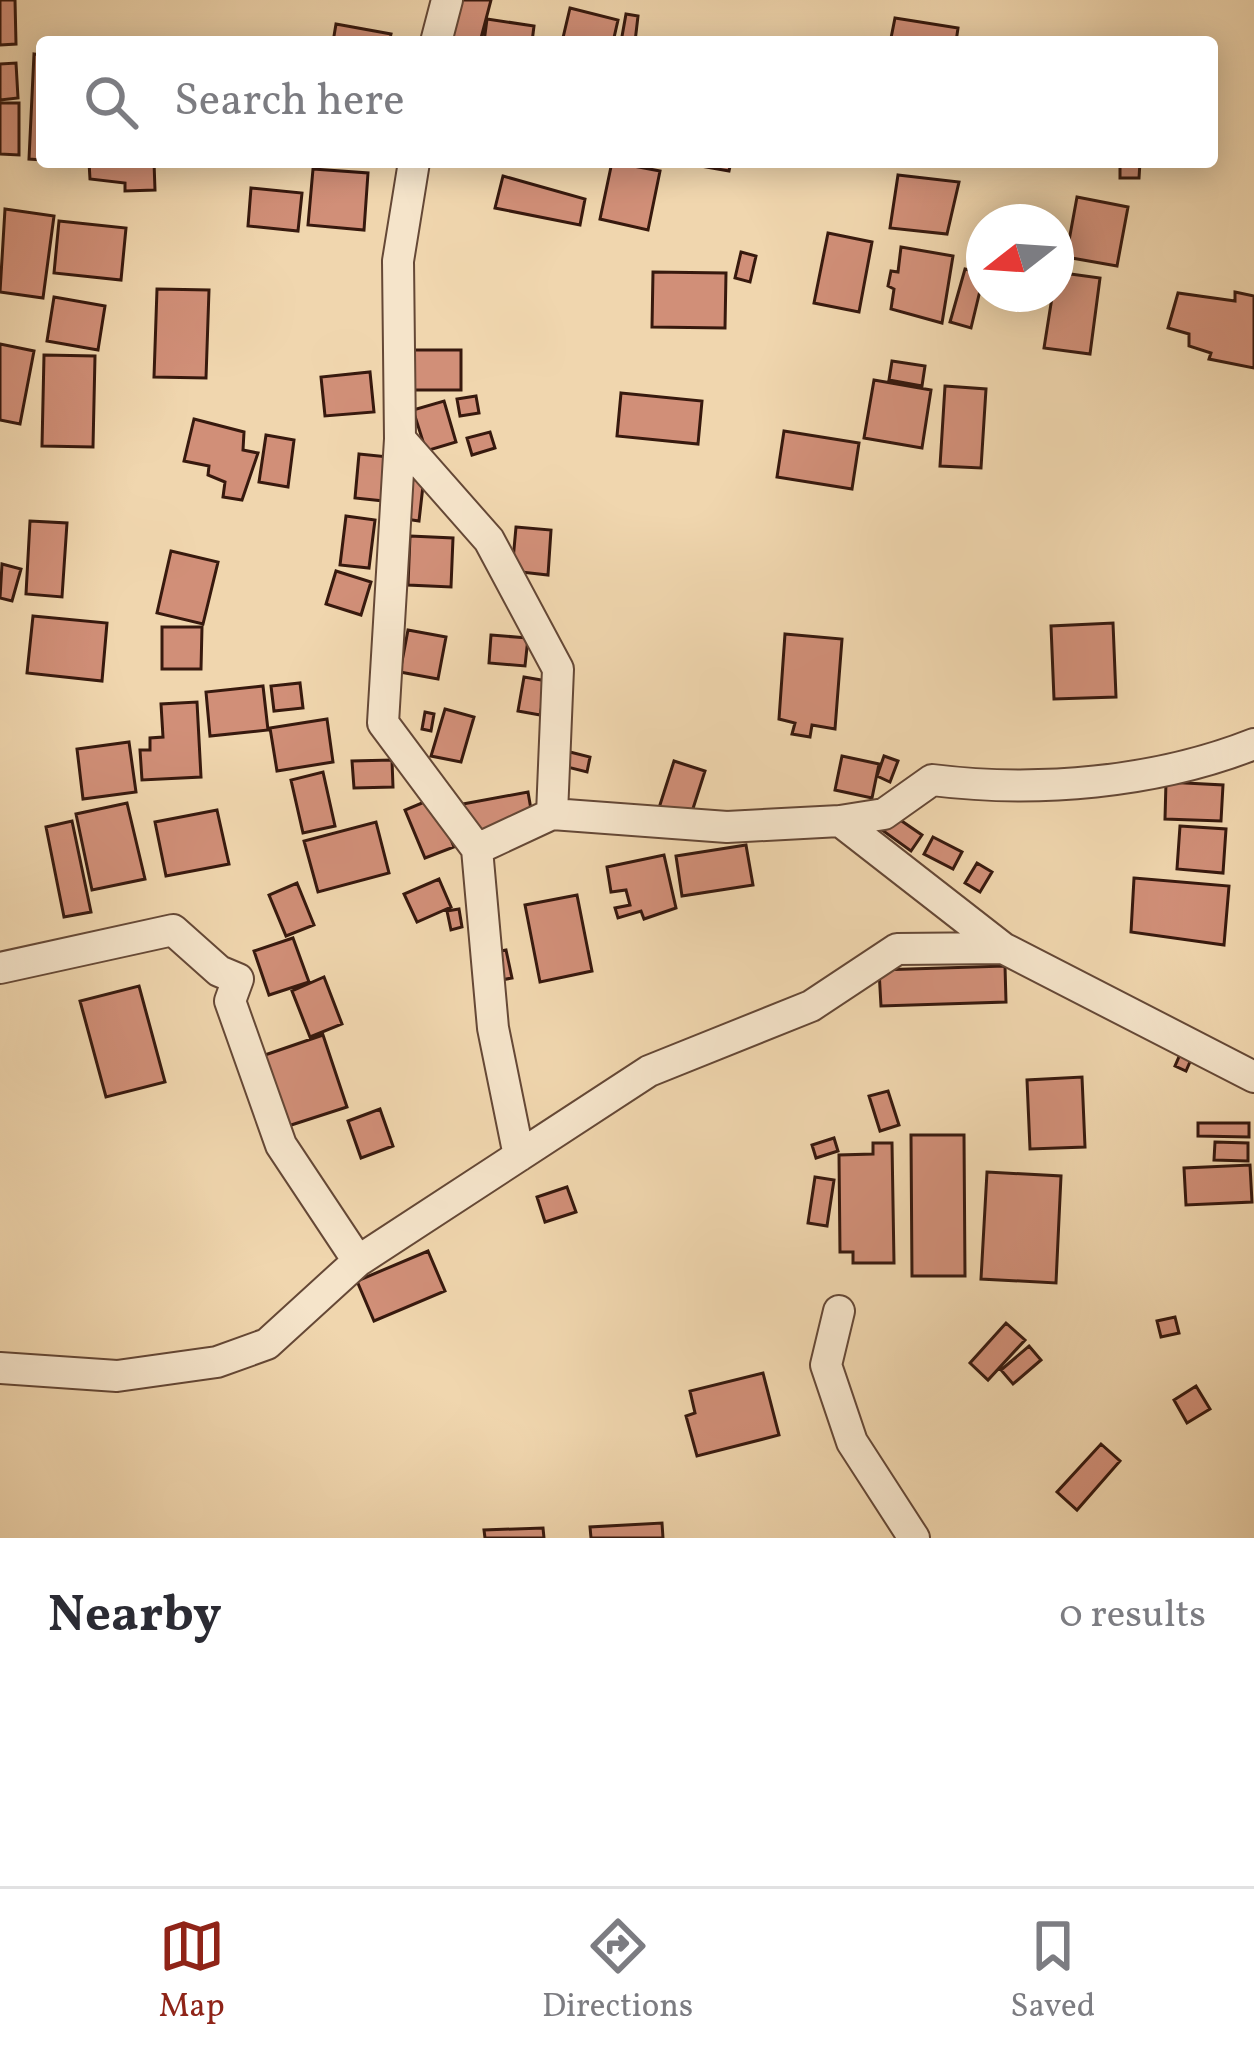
<!DOCTYPE html>
<html lang="en">
<head>
<meta charset="utf-8">
<style>
	body { margin:0; font-family:Vollkorn,serif; background:#f2f2f3; color:#2b2b33 }
	.compass { position:absolute; left:966px; top:204px; width:108px; height:108px; border-radius:50%; background:#fff; box-shadow:0 6px 30px #0003; rotate:253deg }
	.list { margin:0; padding:0; list-style:none }
	h2 { display:flex; justify-content:space-between; align-items:center; height:156px; margin:0; padding:0 48px; font-size:51px }
	h2 small { font-size:39px; font-weight:400; color:#7c7c81 }
	.icon { flex:none; width:66px; height:66px; fill:none; stroke:currentColor; stroke-width:2; stroke-linecap:round; stroke-linejoin:round }
	.map { position:relative; flex:none; width:1254px; height:1538px; overflow:hidden }
	.search { position:absolute; background:#fff; box-shadow:0 6px 30px #0003; left:36px; right:36px; top:36px; height:132px; display:flex; align-items:center; gap:30px; box-sizing:border-box; padding:0 42px; border-radius:12px; color:#7c7c81; font-size:45px }
	.sheet { height:348px; background:#fff }
	nav { display:flex; justify-content:space-around; align-items:center; box-sizing:border-box; height:168px; border-top:3px solid #e1e1e2; background:#fff; font-size:33px; color:#7c7c81 }
	nav a { display:grid; justify-items:center; gap:6px }
	nav .on { color:#8f2418 }
	.map>svg:first-child { display:block }
	.building { fill:#d18f78; stroke:#37190e; stroke-width:3 }
	.lines { fill:none; stroke-linecap:round; stroke-linejoin:round }
	.minor-casing { stroke:#654836; stroke-width:34 }
	.minor { stroke:#f5e4ca; stroke-width:30 }
</style>
</head>
<body>
<div class="map">
<svg width="1254" height="1538" viewBox="0 0 1254 1538">
	<rect width="100%" height="100%" fill="#f0d6ae"/>
	<filter id="stains"><feTurbulence type="fractalNoise" baseFrequency=".00167" numOctaves="4"/><feColorMatrix values="0 0 0 0 .2 0 0 0 0 .09 0 0 0 0 .02 0 0 0 .5 -.17"/></filter>
	<radialGradient id="worn" r=".72"><stop offset=".6" stop-color="#630" stop-opacity="0"/><stop offset="1" stop-color="#630" stop-opacity=".3"/></radialGradient>
	<path class="building" d="M0 0H15L16 44 0 45Z
		M460 0H491L480 42H449Z
		M570 8 618 20 613 42H562Z
		M626 14 638 16 635 42H621Z
		M895 18 958 28 956 42 891 38Z
		M487 19 534 26 532 42H484Z
		M336 24 391 34 389 42H333Z
		M34 54 42 55V160L29 159Z
		M16 63 18 98 0 100V64Z
		M0 103H19V155L0 154Z
		M89 162H154L155 190 125 191V183L90 179Z
		M612 162 660 171 648 230 600 219Z
		M678 162H731L729 171Z
		M1120 162H1140L1139 178H1120Z
		M313 169 368 173 364 230 308 225Z
		M898 175 959 182 947 234 890 228Z
		M503 176 585 199 580 225 495 208Z
		M251 188 302 193 298 231 248 226Z
		M1077 197 1128 207 1117 266 1066 257Z
		M5 209 54 216 43 298 0 292Z
		M59 221 126 228 121 280 54 273Z
		M828 233 872 242 859 312 814 303Z
		M901 247 953 256 942 323 891 309 894 289 888 286 891 271 898 272Z
		M741 252 756 256 750 282 735 278Z
		M965 269 984 274 971 328 950 322Z
		M653 272 726 273 725 328 652 327Z
		M1056 272 1100 278 1090 354 1044 348Z
		M157 289 209 290 206 378 154 377Z
		M1235 292 1254 296V368L1209 359 1211 353 1189 346V334L1168 328 1178 293 1235 301Z
		M54 297 105 306 98 350 47 341Z
		M0 344 34 351 20 424 0 420Z
		M407 350H461V390H408Z
		M44 355 95 356 93 447 42 446Z
		M892 361 925 366 922 386 889 380Z
		M370 372 374 412 325 416 321 377Z
		M874 380 931 390 922 448 864 438Z
		M945 386 986 389 981 468 940 466Z
		M621 393 702 401 698 444 617 436Z
		M476 396 479 413 460 416 457 399Z
		M444 401 456 442 426 451 413 410Z
		M194 419 244 432 243 450 258 453 242 500 223 497 225 482 208 475 209 466 184 461Z
		M784 431 859 443 852 489 777 477Z
		M490 432 495 448 472 455 467 438Z
		M266 435 294 440 288 487 259 482Z
		M359 454 389 457 384 501 355 498Z
		M404 474 424 477 419 521 399 518Z
		M346 516 375 520 369 568 340 565Z
		M30 521 67 523 62 597 26 594Z
		M516 527 551 530 548 575 512 571Z
		M410 536 453 538 451 587 408 585Z
		M171 551 218 562 203 624 157 613Z
		M2 564 21 569 12 601 0 598Z
		M336 571 371 582 361 615 326 604Z
		M33 616 107 623 102 681 27 673Z
		M1113 623 1116 697 1054 699 1051 626Z
		M162 627H202L201 669H162Z
		M408 630 446 637 438 679 400 672Z
		M785 634 842 639 835 729 812 725 810 737 792 734 795 723 779 719Z
		M491 635 528 638 525 666 489 663Z
		M524 677 547 681 540 715 518 711Z
		M300 683 303 708 274 711 271 686Z
		M263 686 268 730 210 736 206 692Z
		M197 702 201 777 142 780 140 750H150V738L163 737 161 704Z
		M445 709 474 717 461 762 431 756Z
		M425 712 434 714 431 731 422 729Z
		M327 719 333 762 277 771 270 728Z
		M129 742 136 792 83 799 77 749Z
		M570 752 590 757 587 772 567 767Z
		M842 756 879 764 872 798 835 790Z
		M884 756 898 761 890 782 877 776Z
		M392 760 393 787 354 788 352 761Z
		M674 761 705 771 689 821 658 811Z
		M323 772 335 826 303 833 291 780Z
		M1166 782 1223 785 1221 821 1165 819Z
		M528 792 533 821 468 833 463 804Z
		M434 798 454 847 425 858 405 810Z
		M127 803 145 879 92 890 76 814Z
		M217 810 229 864 166 876 155 822Z
		M893 815 922 835 911 851 882 830Z
		M72 821 91 912 64 917 46 827Z
		M376 822 389 873 318 892 304 841Z
		M1180 826 1226 829 1223 873 1177 869Z
		M933 837 962 852 953 869 924 854Z
		M746 845 753 885 682 896 676 856Z
		M664 855 676 908 644 919 641 911 618 918 615 908 630 905 626 890 611 892 607 867Z
		M977 863 992 872 980 892 965 883Z
		M1134 878 1229 886 1224 945 1131 932Z
		M439 879 451 907 417 922 404 894Z
		M297 883 314 925 286 936 269 895Z
		M577 895 592 971 540 982 525 905Z
		M459 909 462 927 451 930 447 911Z
		M293 938 309 982 269 995 254 951Z
		M506 950 512 978 496 981 490 953Z
		M1005 966 1006 1002 881 1006 879 970Z
		M324 977 342 1024 310 1037 292 991Z
		M139 986 165 1082 106 1097 80 1001Z
		M323 1035 347 1107 285 1127 262 1056Z
		M1185 1043 1196 1048 1186 1071 1175 1066Z
		M1082 1077 1085 1147 1030 1149 1027 1080Z
		M888 1091 899 1125 880 1131 869 1096Z
		M380 1109 393 1146 361 1158 348 1121Z
		M1198 1123H1249V1137L1198 1136Z
		M911 1135H964L965 1276H912Z
		M834 1138 838 1151 816 1158 812 1145Z
		M1215 1142 1248 1143V1161L1214 1160Z
		M873 1143H892L894 1263H853V1252H840L839 1155 873 1154Z
		M1250 1165 1252 1202 1186 1205 1184 1168Z
		M987 1172 1061 1176 1056 1283 981 1279Z
		M815 1177 834 1180 827 1226 808 1223Z
		M567 1187 576 1212 545 1222 537 1197Z
		M428 1251 445 1291 374 1321 357 1281Z
		M1175 1317 1179 1333 1161 1337 1157 1321Z
		M1006 1323 1025 1340 988 1380 970 1363Z
		M1029 1346 1041 1360 1013 1384 1001 1370Z
		M763 1373 779 1435 697 1456 686 1416 695 1413 690 1391Z
		M1196 1386 1210 1409 1187 1423 1174 1400Z
		M1101 1444 1120 1461 1077 1510 1057 1492Z
		M662 1523 663 1538H591L590 1527Z
		M543 1528 544 1538H485L484 1530Z"/>
	<g class="lines">
		<g class="minor-casing">
			<path id="minor" d="M436 42 447 0
				M414 162 398 261 400 439 383 723 477 849 493 1028 519 1156
				M400 439 489 540 558 669 552 814
				M840 821 1003 948 1254 1077
				M477 849 552 814 727 827 840 821 884 814 932 780C1037 793 1155 783 1254 744
				M0 968 173 930 219 971 238 979 230 1001 281 1145 358 1261
				M839 1311 826 1365 852 1442 914 1538
				M0 1368 117 1376 217 1362 267 1344 358 1261 649 1071 811 1006 897 949 1003 948"/>
		</g>
		<use href="#minor" class="minor"/>
	</g>
	<rect width="100%" height="100%" filter="url(#stains)"/>
	<rect width="100%" height="100%" fill="url(#worn)"/>
</svg>
<svg class="compass" viewBox="-18 -18 36 36"><path d="M0-13l5 13h-10z" fill="#e53935"/><path d="M0 13l5-13h-10z" fill="#7c7c81"/></svg>
<div class="search"><svg class="icon" aria-label="search" viewBox="0 0 24 24"><circle cx="10" cy="10" r="6"/><path d="M15 15l6 6"/></svg>Search here</div>
</div>
<section class="sheet">
<h2>Nearby<small>0 results</small></h2>
<ul class="list">
</ul>
</section>
<nav>
<a class="on"><svg class="icon" aria-label="map" viewBox="0 0 24 24"><path d="M3 6l6-2 6 2 6-2v14l-6 2-6-2-6 2zM9 4v14M15 6v14"/></svg>Map</a>
<a><svg class="icon" aria-label="directions" viewBox="0 0 24 24"><path d="M12 3l9 9-9 9-9-9zM9 14v-3h6M13 9l2 2-2 2"/></svg>Directions</a>
<a><svg class="icon" aria-label="saved" viewBox="0 0 24 24"><path d="M7 4h10v16l-5-4-5 4z"/></svg>Saved</a>
</nav>
</body>
</html>
